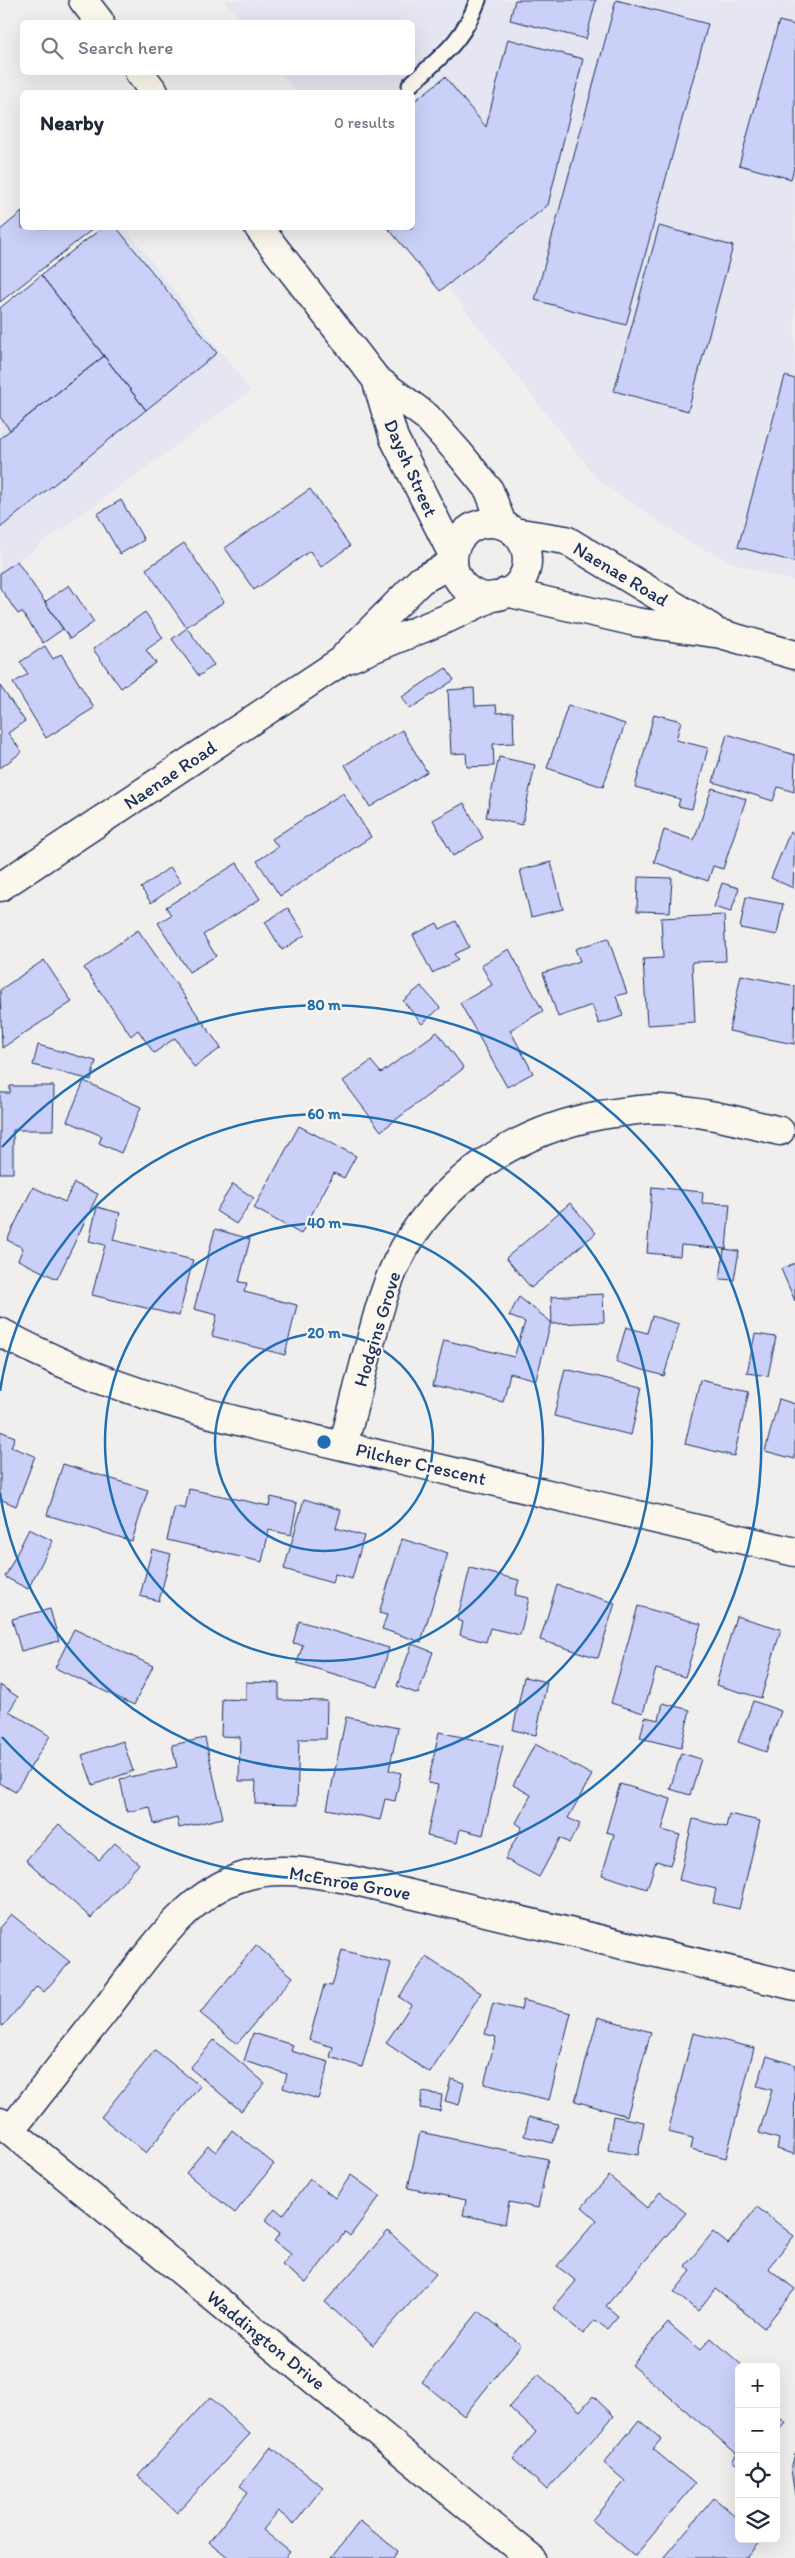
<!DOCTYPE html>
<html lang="en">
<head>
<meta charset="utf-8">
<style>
	body { margin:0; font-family:Itim,sans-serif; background:#f2f2f3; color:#1f2937 }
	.controls { position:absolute; right:15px; bottom:15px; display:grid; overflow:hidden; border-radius:8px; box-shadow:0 5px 20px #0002 }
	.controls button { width:45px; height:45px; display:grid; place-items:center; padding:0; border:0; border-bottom:1px solid #e0e1e3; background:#fff; color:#1f2937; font:25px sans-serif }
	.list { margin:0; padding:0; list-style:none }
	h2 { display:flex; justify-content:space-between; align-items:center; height:65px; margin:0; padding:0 20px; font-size:21px }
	h2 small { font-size:16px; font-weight:400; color:#747a83 }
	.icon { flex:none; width:28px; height:28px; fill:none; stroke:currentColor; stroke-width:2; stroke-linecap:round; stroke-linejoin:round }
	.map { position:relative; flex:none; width:795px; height:2558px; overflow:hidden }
	.search { position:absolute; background:#fff; box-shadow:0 5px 20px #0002; left:20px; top:20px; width:395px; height:55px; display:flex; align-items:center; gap:12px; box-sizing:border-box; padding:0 18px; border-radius:8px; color:#747a83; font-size:19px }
	.panel { position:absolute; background:#fff; box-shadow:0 5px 20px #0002; left:20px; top:90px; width:395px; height:140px; border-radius:8px }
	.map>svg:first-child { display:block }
	.built { fill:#e5e6f1 }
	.building { fill:#cad0f8; stroke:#1b2f5e }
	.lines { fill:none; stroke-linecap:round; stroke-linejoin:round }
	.service-casing { stroke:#1b2f5e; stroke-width:19 }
	.minor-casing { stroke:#1b2f5e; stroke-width:31 }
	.secondary-casing { stroke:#1b2f5e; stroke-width:31 }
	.service { stroke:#fbf7ec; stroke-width:15 }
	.minor { stroke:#fbf7ec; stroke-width:28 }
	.secondary { stroke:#fbf7ec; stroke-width:28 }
	.ring { fill:none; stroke:#1f6fb2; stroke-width:2.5 }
	.labels { text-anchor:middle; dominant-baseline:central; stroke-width:4.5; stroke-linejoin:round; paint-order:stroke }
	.street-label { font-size:19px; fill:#1b2f5e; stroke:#fbf7ec }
	.centre { fill:#1f6fb2; stroke:#fbf7ec; stroke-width:2.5 }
	.ring-label { font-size:15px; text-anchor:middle; font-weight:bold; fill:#1f6fb2; stroke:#fbf7ec; stroke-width:4.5; stroke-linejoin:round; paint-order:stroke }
</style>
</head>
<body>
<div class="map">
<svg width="795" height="2558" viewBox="0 0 795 2558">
	<rect width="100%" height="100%" fill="#f1efee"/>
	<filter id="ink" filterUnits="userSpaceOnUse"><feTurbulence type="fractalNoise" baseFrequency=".02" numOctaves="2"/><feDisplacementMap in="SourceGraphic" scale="10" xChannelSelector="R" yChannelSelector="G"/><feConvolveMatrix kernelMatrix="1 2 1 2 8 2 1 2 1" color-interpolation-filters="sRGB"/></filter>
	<g filter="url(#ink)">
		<path class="built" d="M224 0H795V582L737 565 687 541 598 480 401 228H412V92H296L280 73 412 72V22H241Z
			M102 228H126L251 391 0 574V309Z"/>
		<path class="building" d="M515 0H596L586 39 510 20Z
			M616 0 708 24 626 325 535 300Z
			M779 21 795 25V164L791 179 739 165Z
			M508 39 583 59 548 205 440 291 388 228H412V103L445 77 486 127Z
			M22 212V228H94L0 302V230Z
			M659 226 733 246 688 411 614 391Z
			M102 228H117L217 353 146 410 41 275Z
			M41 275 104 356 10 430 0 417V308Z
			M104 356 146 410 0 528V438Z
			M785 376 795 379V562L738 547Z
			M310 489 350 546 321 567 310 551 254 590 225 548Z
			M121 500 144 540 120 554 97 514Z
			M184 543 224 602 186 627 146 569Z
			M17 561 63 629 43 643 22 612 18 614 0 588V573Z
			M69 585 94 622 70 639 45 602Z
			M145 612 163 638 146 650 156 663 121 688 93 649Z
			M187 628 214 665 199 676 172 639Z
			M45 646 53 659 61 654 94 708 46 738 13 683 28 674 20 662Z
			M446 668 454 680 410 709 402 697Z
			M0 686 25 721 8 733 22 752 0 768Z
			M474 688 475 706 496 705 497 713 513 712 514 743 493 744 494 766 467 767 466 753 451 754 448 690Z
			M568 705 625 724 603 787 547 768Z
			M654 714 681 721 676 740 708 748 692 809 678 806 680 799 635 787Z
			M402 730 427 772 370 807 345 765Z
			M727 734 795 755 794 792 778 787 773 801 713 782Z
			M499 757 535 765 522 825 486 817Z
			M712 788 746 799 723 869 713 866 708 881 654 862 664 830 694 840Z
			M343 793 371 837 280 896 257 861 278 847 272 839Z
			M464 803 483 838 453 856 433 820Z
			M790 832 795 834 793 888 771 878Z
			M551 862 563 909 531 917 520 870Z
			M237 863 260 899 203 935 216 956 189 972 158 923 171 915 166 907Z
			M170 867 181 882 151 903 141 888Z
			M638 877 672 878 670 912 637 911Z
			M722 883 739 888 731 912 714 907Z
			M746 897 783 904 777 935 740 928Z
			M288 908 305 935 282 950 265 922Z
			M724 915 726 961 692 962 695 1022 647 1025 643 959 663 958 661 918Z
			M456 921 469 947 454 954 458 960 432 973 413 935 437 923 440 929Z
			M138 930 221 1048 194 1067 175 1038 154 1053 138 1030 131 1036 84 968Z
			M608 938 627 993 616 996 623 1016 599 1024 592 1005 558 1017 543 973 580 961 575 949Z
			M509 949 543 1011 510 1030 533 1073 507 1087 460 1003 492 985 481 965Z
			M44 960 72 1002 2 1048 0 990Z
			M741 975 795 986 794 1044 729 1031Z
			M421 986 440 1008 422 1024 403 1001Z
			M437 1032 464 1068 381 1131 343 1081 371 1061 381 1073Z
			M38 1045 96 1061 91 1080 33 1065Z
			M84 1081 141 1107 121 1153 99 1143 102 1136 67 1121Z
			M10 1086H54L53 1130H13V1173H0V1093H10Z
			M299 1126 356 1156 344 1178 334 1173 301 1234 254 1208Z
			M74 1183 98 1194 57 1279 18 1260 23 1248 7 1240 33 1187 65 1202Z
			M233 1184 254 1198 236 1224 216 1211Z
			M652 1187 703 1192 702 1203 730 1204 726 1249 681 1245 680 1256 647 1253Z
			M570 1203 596 1233 531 1288 506 1258Z
			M97 1207 120 1213 113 1240 193 1260 179 1316 92 1295 105 1245 89 1241Z
			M215 1229 250 1239 239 1282 247 1283 244 1292 297 1305 285 1355 212 1336 217 1315 194 1309Z
			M724 1249 739 1251 734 1280 720 1279Z
			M795 1263V1301L781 1269Z
			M603 1294 604 1322 552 1324 551 1297Z
			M519 1297 551 1322 536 1380 510 1373 503 1402 433 1385 444 1340 514 1357 525 1322 509 1316Z
			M652 1316 679 1324 664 1376 616 1362 626 1327 647 1333Z
			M755 1334 776 1337 768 1376 747 1373Z
			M565 1369 642 1387 631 1435 554 1416Z
			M700 1380 749 1391 734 1456 685 1444Z
			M779 1399 795 1404V1459L765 1451Z
			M0 1431 15 1437 11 1447 35 1456 16 1506 0 1499Z
			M63 1464 148 1490 132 1541 47 1515Z
			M189 1489 269 1506 271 1497 297 1503 291 1535 269 1530 262 1562 167 1540 175 1506 185 1509Z
			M304 1499 341 1510 336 1528 364 1536 352 1579 335 1574 332 1583 284 1569Z
			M29 1529 53 1541 28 1589 5 1577Z
			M402 1539 448 1553 421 1642 382 1629 387 1615 379 1613Z
			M152 1549 171 1554 159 1601 140 1596Z
			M470 1568 519 1580 515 1595 529 1598 520 1635 490 1628 486 1642 460 1635 463 1622 457 1620Z
			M557 1585 615 1603 598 1658 540 1640Z
			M638 1606 701 1624 685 1677 656 1669 643 1713 611 1703Z
			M50 1609 59 1641 21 1651 12 1619Z
			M736 1616 781 1629 761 1698 716 1685Z
			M299 1621 389 1648 378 1687 297 1663 303 1645 293 1643Z
			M74 1629 153 1666 134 1705 55 1668Z
			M412 1644 433 1652 418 1694 397 1686Z
			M524 1677 547 1682 536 1735 513 1730Z
			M246 1682 279 1683V1700L327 1701 326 1739H299L297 1805 255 1804 256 1781H239L240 1737 221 1736 222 1699 246 1700Z
			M0 1685 18 1697 9 1711 50 1736 15 1792 0 1783Z
			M753 1701 781 1711 766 1752 738 1742Z
			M663 1703 690 1710 681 1748 640 1738 645 1717 659 1720Z
			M346 1717 398 1728 389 1770 401 1773 395 1801 385 1799 380 1820 327 1809Z
			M439 1732 503 1746 483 1835 460 1829 457 1843 427 1836 438 1785 428 1783Z
			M205 1738 223 1818 179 1828 177 1818 154 1824 150 1807 127 1812 120 1779 177 1767 172 1745Z
			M123 1741 133 1771 93 1785 82 1755Z
			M535 1744 592 1775 568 1818 580 1824 569 1843 560 1838 539 1877 505 1859 522 1827 516 1823 531 1795 513 1785Z
			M681 1753 701 1759 690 1795 670 1789Z
			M620 1784 671 1799 662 1830 680 1835 670 1865 656 1861 647 1889 602 1875 614 1834 606 1832Z
			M729 1814 760 1821 739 1909 713 1903 716 1889 679 1880 693 1819 726 1827Z
			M59 1824 99 1860 115 1843 139 1864 91 1918 26 1860Z
			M11 1914 70 1962 44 1992 37 1986 3 2026 0 2024V1927Z
			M256 1945 293 1977 237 2044 200 2013Z
			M342 1950 391 1963 362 2067 330 2057 333 2047 309 2040 324 1985 332 1986Z
			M426 1957 481 1993 430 2073 386 2043 411 2005 399 1997Z
			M523 2000 571 2013 549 2100 484 2084 496 2037 485 2034 493 2003 521 2010Z
			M598 2017 651 2032 627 2116 575 2101Z
			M253 2033 293 2045 291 2051 329 2062 318 2099 283 2088 287 2074 244 2061Z
			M693 2033 754 2048 726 2158 691 2149 693 2138 668 2132Z
			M214 2040 265 2083 241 2111 190 2068Z
			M155 2050 200 2086 146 2153 101 2117Z
			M767 2056 795 2065 794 2154 777 2149 779 2139 759 2133 772 2090 757 2086Z
			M451 2079 464 2083 459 2105 445 2101Z
			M422 2092 442 2095 440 2111 420 2108Z
			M613 2116 644 2122 638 2155 608 2150Z
			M529 2117 558 2124 553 2143 524 2136Z
			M232 2130 274 2164 235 2213 186 2173 208 2146 216 2152Z
			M420 2132 548 2159 538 2208 509 2202 505 2224 463 2215 466 2200 408 2188Z
			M351 2175 380 2196 350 2236 345 2232 306 2283 282 2265 291 2254 274 2241 280 2233 265 2221 275 2208 283 2215 310 2179 335 2198Z
			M609 2176 647 2208 660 2192 686 2213 606 2306 618 2316 607 2329 595 2320 583 2334 553 2308 576 2281 557 2266 597 2220 582 2207Z
			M757 2207 794 2236 768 2268 795 2289 764 2328 715 2289 698 2311 674 2292 691 2271 685 2266 713 2232 728 2244Z
			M388 2231 436 2274 373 2345 325 2302Z
			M479 2311 521 2345 464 2416 422 2382Z
			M668 2323 700 2350 711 2338 744 2367H739V2466L732 2461 737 2454 632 2365Z
			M538 2374 580 2411 593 2396 614 2416 547 2490 513 2459 536 2432 509 2407Z
			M210 2397 250 2434 177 2513 138 2476Z
			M776 2415 786 2423 776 2435Z
			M639 2420 661 2439 653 2449 695 2484 635 2556 592 2520 625 2481 604 2463Z
			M271 2447 323 2487 294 2524 278 2511 263 2530 290 2552 285 2558H229L209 2542 248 2492 240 2486Z
			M795 2453V2495L791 2470Z
			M714 2498 739 2519V2539H763L747 2558H663Z
			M360 2521 398 2551 393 2558H331Z"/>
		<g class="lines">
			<g class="service-casing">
				<path id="service" d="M410 85C442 55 462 43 478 0"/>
			</g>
			<g class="minor-casing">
				<path id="minor" d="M0 1332C119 1399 254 1425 386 1456 522 1488 659 1520 795 1552
					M343 1446C352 1413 360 1380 369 1347 377 1318 384 1289 397 1262 437 1182 515 1131 601 1115 621 1112 641 1108 661 1109 702 1111 741 1122 780 1131
					M0 2122 531 2558
					M11 2130C41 2091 72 2052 102 2014 140 1966 184 1893 245 1876 279 1866 313 1873 347 1879L795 1986"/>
			</g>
			<g class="secondary-casing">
				<path id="secondary" d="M83 0 100 22
					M139 72 154 92
					M259 228 376 379 427 417 459 453 489 490 502 524
					M376 379 394 438 453 555
					M453 560a37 37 0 1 1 74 0a37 37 0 1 1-74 0Z
					M514 532 566 540 711 628
					M506 592 636 622 721 634 795 655
					M346 655 421 580 453 563
					M0 887 340 662 448 618 494 596"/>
			</g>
			<use href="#service" class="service"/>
			<use href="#minor" class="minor"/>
			<use href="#secondary" class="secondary"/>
		</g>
	</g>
	<g class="ring">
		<circle cx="324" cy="1442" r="109"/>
		<circle cx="324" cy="1442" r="219"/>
		<path d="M0 1391A328 328 0 1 1 0 1493"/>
		<path d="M2 1147A437 437 0 1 1 2 1737"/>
	</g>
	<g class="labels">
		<g class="street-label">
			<text transform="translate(411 468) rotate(66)">Daysh Street</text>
			<text transform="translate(621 574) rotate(31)">Naenae Road</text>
			<text transform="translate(170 775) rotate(-34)">Naenae Road</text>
			<text transform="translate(377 1329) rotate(-73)">Hodgins Grove</text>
			<text transform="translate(421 1464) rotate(13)">Pilcher Crescent</text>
			<text transform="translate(350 1883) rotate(10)">McEnroe Grove</text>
			<text transform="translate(266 2340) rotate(39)">Waddington Drive</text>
		</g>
	</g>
	<circle cx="324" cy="1442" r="8" class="centre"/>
	<g class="ring-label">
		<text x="324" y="1010">80 m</text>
		<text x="324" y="1119">60 m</text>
		<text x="324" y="1228">40 m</text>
		<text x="324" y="1338">20 m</text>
	</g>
</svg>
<div class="controls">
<button>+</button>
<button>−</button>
<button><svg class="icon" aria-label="locate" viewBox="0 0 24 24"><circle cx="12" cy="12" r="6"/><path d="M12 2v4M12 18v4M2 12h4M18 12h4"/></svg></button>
<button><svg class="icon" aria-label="layers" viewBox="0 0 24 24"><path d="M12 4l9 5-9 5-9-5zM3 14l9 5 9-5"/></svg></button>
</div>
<div class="search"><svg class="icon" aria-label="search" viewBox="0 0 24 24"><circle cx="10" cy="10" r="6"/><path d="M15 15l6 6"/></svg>Search here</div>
<section class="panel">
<h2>Nearby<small>0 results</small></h2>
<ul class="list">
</ul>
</section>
</div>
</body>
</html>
